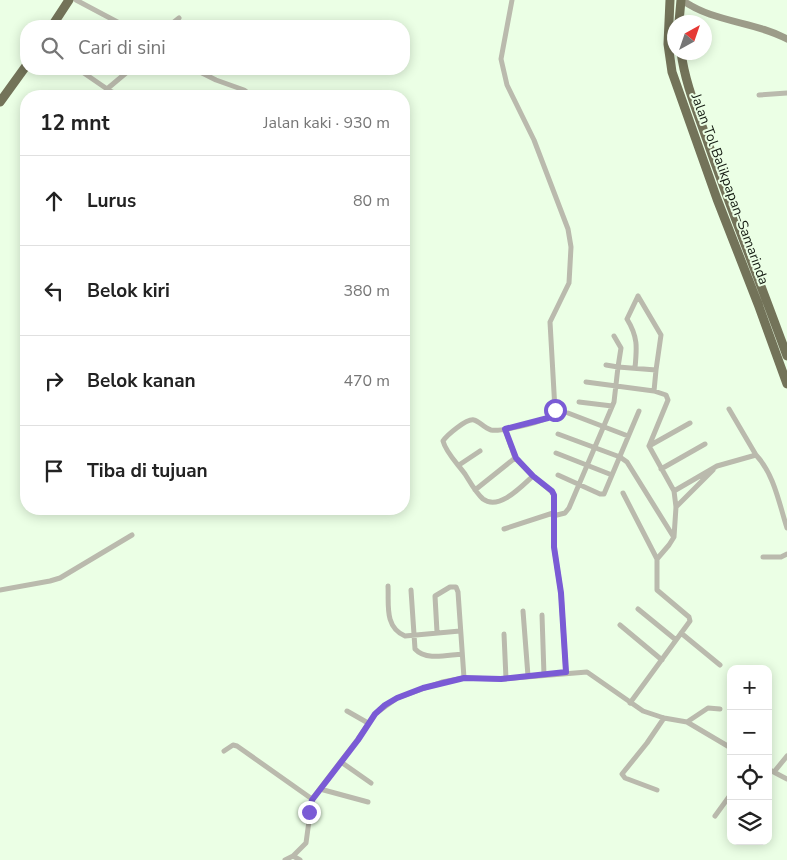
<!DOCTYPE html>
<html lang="id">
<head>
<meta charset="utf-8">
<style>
	body { margin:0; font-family:"Nunito Sans",sans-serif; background:#f2f2f2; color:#222 }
	.controls { position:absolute; right:15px; bottom:15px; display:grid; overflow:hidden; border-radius:10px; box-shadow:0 2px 12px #0003 }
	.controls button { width:45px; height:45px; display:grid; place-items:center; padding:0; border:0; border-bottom:1px solid #e0e0e0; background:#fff; color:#222; font:25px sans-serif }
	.compass { position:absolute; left:667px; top:15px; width:45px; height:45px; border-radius:50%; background:#fff; box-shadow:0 2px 12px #0003; rotate:40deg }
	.stop { position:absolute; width:15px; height:15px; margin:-11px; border:4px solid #7a5bd5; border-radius:50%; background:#fff }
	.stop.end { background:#7a5bd5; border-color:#fff; box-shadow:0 1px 5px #0008 }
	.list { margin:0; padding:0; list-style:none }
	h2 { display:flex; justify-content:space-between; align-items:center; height:65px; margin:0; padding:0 20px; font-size:21px }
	h2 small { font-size:16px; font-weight:400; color:#767676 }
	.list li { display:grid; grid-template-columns:32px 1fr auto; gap:15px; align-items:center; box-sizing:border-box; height:90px; padding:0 20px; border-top:1px solid #e0e0e0 }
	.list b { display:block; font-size:19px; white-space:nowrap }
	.list em { font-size:16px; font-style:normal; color:#767676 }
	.icon { flex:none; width:28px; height:28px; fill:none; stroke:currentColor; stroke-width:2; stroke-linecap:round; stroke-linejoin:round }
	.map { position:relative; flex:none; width:787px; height:860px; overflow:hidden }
	.search { position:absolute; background:#fff; box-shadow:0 2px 12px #0003; left:20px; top:20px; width:390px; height:55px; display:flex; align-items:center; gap:12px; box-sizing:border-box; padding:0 18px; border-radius:20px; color:#767676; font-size:19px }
	.panel { position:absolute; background:#fff; box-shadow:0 2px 12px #0003; left:20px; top:90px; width:390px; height:425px; border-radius:20px }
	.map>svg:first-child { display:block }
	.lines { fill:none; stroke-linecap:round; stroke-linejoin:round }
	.street { stroke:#babaad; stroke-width:5 }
	.secondary { stroke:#9c9c89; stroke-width:7 }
	.highway { stroke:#737359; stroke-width:9 }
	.route { stroke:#7a5bd5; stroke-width:6 }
	.labels { text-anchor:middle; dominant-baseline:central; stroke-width:4; stroke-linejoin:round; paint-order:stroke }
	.street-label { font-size:14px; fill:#131a11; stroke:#ebffe5 }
</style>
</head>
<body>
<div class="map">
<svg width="787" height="860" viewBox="0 0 787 860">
	<rect width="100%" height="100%" fill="#ebffe5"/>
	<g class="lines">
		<path class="street" d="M76 0 125 26
			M512 0 501 59 507 85 534 140 568 229 571 247 569 283 550 322 555 410C553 413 551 416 547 418 537 423 501 432 491 430 484 428 479 421 474 420 467 418 447 435 443 441 446 453 458 464 465 474 470 482 476 493 483 499 499 511 522 486 533 476
			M169 26 179 18
			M78 69 110 91 121 96
			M194 69 216 80 244 90 252 96
			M107 89 126 73 129 69
			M759 95 787 93
			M606 365 618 367 621 348 614 336
			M635 368C637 347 638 337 627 319L638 296
			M586 382 654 391 656 370
			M579 402 612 406
			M729 409 756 455
			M568 413 628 436
			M505 429 515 458 533 476 551 491 554 495V547L561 593 566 673
			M558 434 620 457 627 462 673 536
			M649 446 690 423
			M556 453 612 475
			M459 465 480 451
			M661 469 705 444
			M558 475 600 494H604L639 411
			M475 490 515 458
			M674 491 717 466 756 455C774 474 779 503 787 528
			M623 493 657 559
			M676 507 713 470
			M553 516 565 513 569 508 614 402 618 367 656 370 661 335 638 296
			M504 529 553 513
			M763 557H781L787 554
			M388 586C389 604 384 627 405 636L460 631
			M0 590 50 581 60 578 132 535
			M411 590 415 649C426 661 447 655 462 654
			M638 609 676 640
			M523 611 528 676
			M542 615 544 675
			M620 625 662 660
			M437 632 435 596 450 587H456L458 592 464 678
			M681 633 720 665
			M504 634 506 679
			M630 703 690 621 689 617 657 590V559L669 545 674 537 676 507 674 491 649 446 668 400 666 395 654 391
			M347 711 368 723
			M687 722 708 708 720 709
			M224 751 233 745 237 746 312 799
			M341 762 371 783
			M768 769 787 779
			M774 772 787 756
			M320 789 368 802
			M657 790 625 778 622 774 647 743 664 718
			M715 816 731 794
			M293 856 300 860
			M285 860 293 856 306 843 312 799 358 739 375 714 397 698 442 682 464 678 501 679 587 672 643 711 664 718 687 722 731 748"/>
		<path class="secondary" d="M682 0C714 23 754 21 787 39"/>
		<path class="highway" d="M670 0 668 44 672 72 717 199 758 304 787 384
			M679 22 681 0
			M52 26 69 0
			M681 52C685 83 697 111 707 140 732 213 761 284 787 356
			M0 102 26 66"/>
	</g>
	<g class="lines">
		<path class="route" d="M309 812 312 800 358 740 375 714 385 705 397 698 423 688 464 678 501 679 566 672 561 593 554 547V495L552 491 533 476 516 458 505 429 548 418 555 410"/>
	</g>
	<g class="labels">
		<g class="street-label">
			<text transform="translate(730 189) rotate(70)">Jalan Tol Balikpapan–Samarinda</text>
		</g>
	</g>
</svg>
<div class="controls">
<button>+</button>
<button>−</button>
<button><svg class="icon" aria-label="locate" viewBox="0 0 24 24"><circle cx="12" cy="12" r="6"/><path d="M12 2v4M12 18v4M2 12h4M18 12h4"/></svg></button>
<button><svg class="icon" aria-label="layers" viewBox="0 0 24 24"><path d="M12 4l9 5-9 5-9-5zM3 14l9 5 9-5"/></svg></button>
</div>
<svg class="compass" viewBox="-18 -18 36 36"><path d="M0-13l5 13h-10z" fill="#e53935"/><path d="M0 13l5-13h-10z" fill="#767676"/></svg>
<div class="stop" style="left:555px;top:410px"></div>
<div class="stop end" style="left:309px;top:812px"></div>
<div class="search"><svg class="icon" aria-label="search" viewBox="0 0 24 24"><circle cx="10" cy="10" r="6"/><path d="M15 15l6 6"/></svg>Cari di sini</div>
<section class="panel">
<h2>12 mnt<small>Jalan kaki · 930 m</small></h2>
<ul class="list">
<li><svg class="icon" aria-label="ahead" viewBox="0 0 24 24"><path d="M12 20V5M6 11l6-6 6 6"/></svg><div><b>Lurus</b></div><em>80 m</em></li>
<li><svg class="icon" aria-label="left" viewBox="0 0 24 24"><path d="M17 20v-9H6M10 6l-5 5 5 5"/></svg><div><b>Belok kiri</b></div><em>380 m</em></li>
<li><svg class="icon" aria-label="right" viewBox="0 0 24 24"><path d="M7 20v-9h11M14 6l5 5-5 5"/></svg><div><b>Belok kanan</b></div><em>470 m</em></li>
<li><svg class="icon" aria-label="arrive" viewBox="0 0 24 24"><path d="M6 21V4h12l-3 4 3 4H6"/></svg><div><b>Tiba di tujuan</b></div></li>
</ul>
</section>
</div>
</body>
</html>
